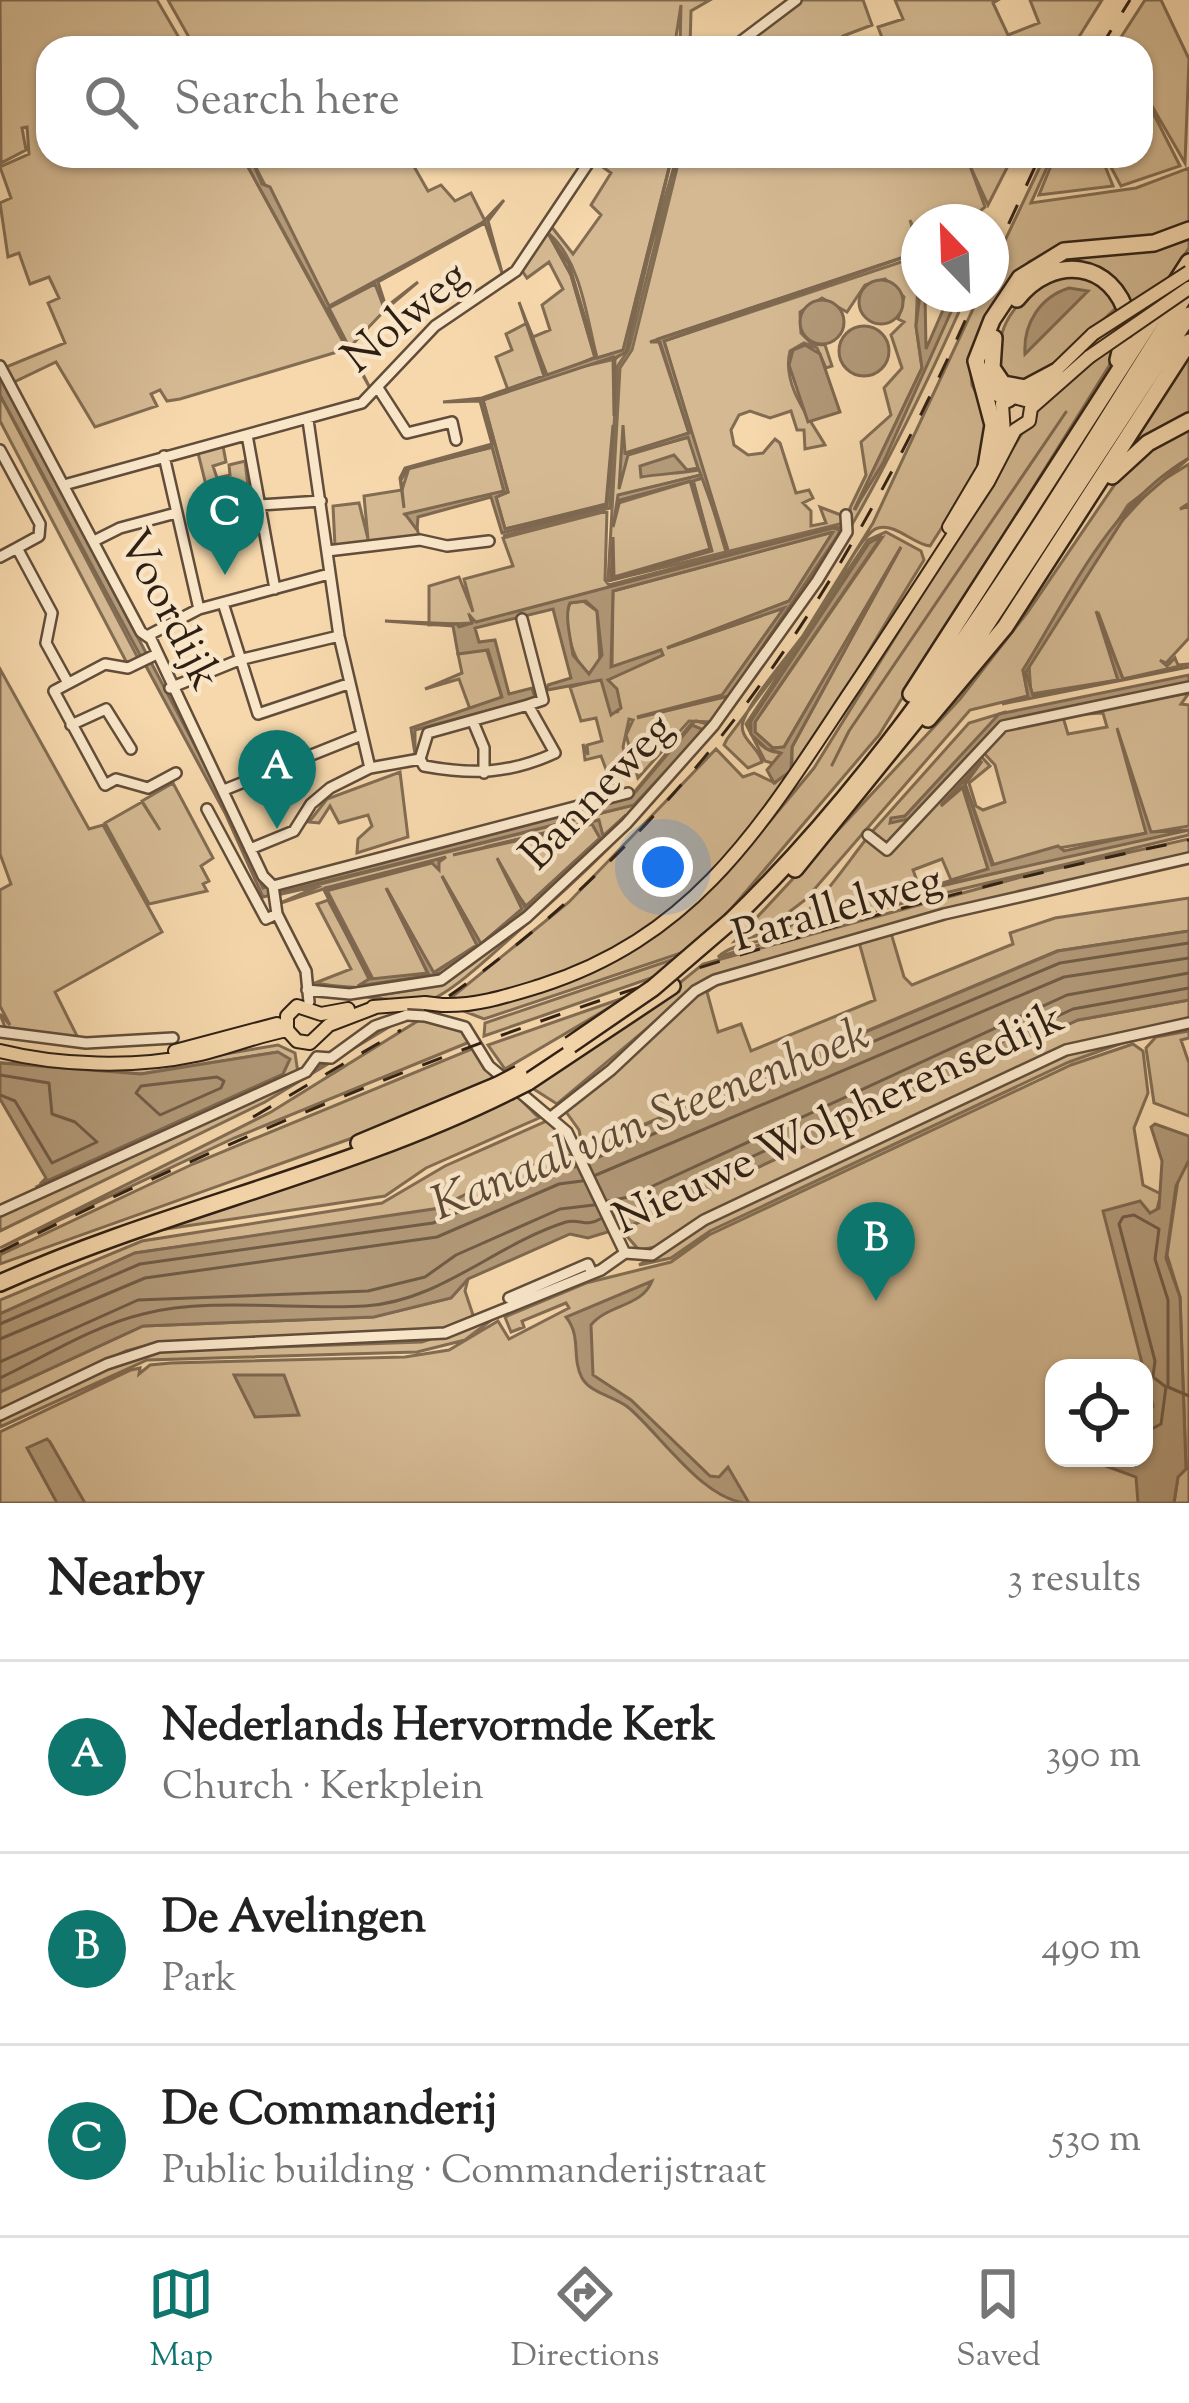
<!DOCTYPE html>
<html lang="en">
<head>
<meta charset="utf-8">
<style>
	body { margin:0; font-family:"Sorts Mill Goudy",serif; background:#f2f2f2; color:#222 }
	.controls { position:absolute; right:36px; bottom:36px; display:grid; overflow:hidden; border-radius:24px; box-shadow:0 3px 9px #0004 }
	.controls button { width:108px; height:108px; display:grid; place-items:center; padding:0; border:0; border-bottom:3px solid #e0e0e0; background:#fff; color:#222; font:60px sans-serif }
	.compass { position:absolute; left:901px; top:204px; width:108px; height:108px; border-radius:50%; background:#fff; box-shadow:0 3px 9px #0004; rotate:337deg }
	.you { position:absolute; left:663px; top:867px; width:42px; height:42px; margin:-30px; border:9px solid #fff; border-radius:50%; background:#1a73e8; box-shadow:0 0 0 18px #1a73e833 }
	.badge { display:grid; place-items:center; width:78px; height:78px; border-radius:50%; background:#0f766e; color:#fff; font-size:39px; font-weight:700 }
	.pin { position:absolute; translate:-50% -99px; filter:drop-shadow(0 3px 6px #0008) }
	.pin::after { content:''; position:absolute; top:63px; width:42px; height:36px; background:inherit; clip-path:polygon(0 0,100% 0,50% 100%) }
	.list { margin:0; padding:0; list-style:none }
	h2 { display:flex; justify-content:space-between; align-items:center; height:156px; margin:0; padding:0 48px; font-size:51px }
	h2 small { font-size:39px; font-weight:400; color:#767676 }
	.list li { display:grid; grid-template-columns:78px 1fr auto; gap:36px; align-items:center; box-sizing:border-box; height:192px; padding:0 48px; border-top:3px solid #e0e0e0 }
	.list b { display:block; font-size:45px; white-space:nowrap }
	.list p { margin:0; font-size:39px; white-space:nowrap; color:#767676 }
	.list em { font-size:39px; font-style:normal; color:#767676 }
	.icon { flex:none; width:66px; height:66px; fill:none; stroke:currentColor; stroke-width:2; stroke-linecap:round; stroke-linejoin:round }
	.map { position:relative; flex:none; width:1189px; height:1503px; overflow:hidden }
	.search { position:absolute; background:#fff; box-shadow:0 3px 9px #0004; left:36px; right:36px; top:36px; height:132px; display:flex; align-items:center; gap:30px; box-sizing:border-box; padding:0 42px; border-radius:36px; color:#767676; font-size:45px }
	.sheet { height:732px; background:#fff }
	nav { display:flex; justify-content:space-around; align-items:center; box-sizing:border-box; height:168px; border-top:3px solid #e0e0e0; background:#fff; font-size:33px; color:#767676 }
	nav a { display:grid; justify-items:center; gap:6px }
	nav .on { color:#0f766e }
	.map>svg:first-child { display:block }
	.green { fill:#d4b992; stroke:#826c52; stroke-width:3; fill-rule:evenodd }
	.water { fill:#b29978; stroke:#7e6850; stroke-width:3; fill-rule:evenodd }
	.lines { fill:none; stroke-linecap:round; stroke-linejoin:round }
	.shore { stroke:#705c46; stroke-width:3 }
	.stream { stroke:#7e6850; stroke-width:3 }
	.minor-casing { stroke:#614d39; stroke-width:14 }
	.major-casing { stroke:#2f1f13; stroke-width:16 }
	.highway-casing { stroke:#2f1f13; stroke-width:20 }
	.minor { stroke:#f9e6c9; stroke-width:9 }
	.major { stroke:#f6d8ac; stroke-width:12 }
	.highway { stroke:#f6d8ac; stroke-width:15 }
	.rail { stroke:#2f1f13; stroke-width:3; stroke-dasharray:21 21; stroke-linecap:butt }
	.minor-bridge-casing { stroke:#614d39; stroke-width:14; stroke-linecap:butt }
	.major-bridge-casing { stroke:#2f1f13; stroke-width:16; stroke-linecap:butt }
	.highway-bridge-casing { stroke:#2f1f13; stroke-width:20; stroke-linecap:butt }
	.minor-bridge { stroke:#f9e6c9; stroke-width:9 }
	.major-bridge { stroke:#f6d8ac; stroke-width:12 }
	.highway-bridge { stroke:#f6d8ac; stroke-width:15 }
	.labels { text-anchor:middle; dominant-baseline:central; stroke-width:9; stroke-linejoin:round; paint-order:stroke }
	.street-label { font-size:45px; fill:#2f1f13; stroke:#f9e6c9 }
	.water-label { font-size:48px; font-style:italic; fill:#5d4a36; stroke:#f9e6c9 }
</style>
</head>
<body>
<div class="map">
<svg width="1189" height="1503" viewBox="0 0 1189 1503">
	<rect width="100%" height="100%" fill="#f6d8ac"/>
	<filter id="stains"><feTurbulence type="fractalNoise" baseFrequency=".00167" numOctaves="4"/><feColorMatrix values="0 0 0 0 .2 0 0 0 0 .09 0 0 0 0 .02 0 0 0 .5 -.17"/></filter>
	<radialGradient id="worn" r=".72"><stop offset=".6" stop-color="#630" stop-opacity="0"/><stop offset="1" stop-color="#630" stop-opacity=".3"/></radialGradient>
	<path class="green" d="M0 0H157L185 48H48V156H242L347 349 180 399 167 401 160 390 151 394 157 406 95 427 56 362 14 382 6 367 65 343 48 303 59 298 49 277 30 284 19 253 8 257 0 203 11 198 0 167 29 154 27 127 22 128 26 150 1 163Z
		M168 0H710L691 11 690 48H680L681 5 676 37 660 48H195Z
		M801 0H863L872 25 843 36 847 48H755L752 43 736 48Z
		M895 0H998L993 3 1008 35 1039 23 1030 0H1102L1072 48H886L878 27 903 19Z
		M1145 0H1161L1189 59 1185 163 1141 87V48H1114Z
		M1141 89 1180 166 1121 186 1105 156H1141Z
		M250 156H408L428 191 441 185 455 201 471 193 485 221 375 282 385 310 349 348Z
		M595 156H672L623 351 597 358C587 319 581 260 548 233L571 275 595 357 563 371 615 359 627 349 636 298 677 156 629 349 617 367 610 508 503 536 608 505 505 529 496 497 508 492 483 400 508 390 496 357 512 350 506 334 527 323 533 337 550 330 542 305 563 289 549 262 527 278 521 269 551 226 573 254 601 215 591 205 611 173 593 160Z
		M680 156H1013L988 205 970 166 985 207 967 222H919V240L910 220 919 252 658 339 689 433 633 452 690 437 701 475 620 495 619 503 691 481 706 530 693 480 704 478 726 552 664 341 919 256 916 326 922 368 855 510 959 294H967C855 545 735 747 523 927 503 944 452 994 429 1000 413 1004 382 998 367 997L427 987 471 965 519 927 665 786 826 571 852 526 850 508 866 475 861 442 891 415 884 388 902 368 891 335 904 322 898 319 904 297 885 279 865 285 847 312 822 298 800 312 801 333 812 344 825 345 832 366 826 368 817 348 804 343 790 351C781 386 812 421 825 445L805 449 804 430H797L791 411 770 418 750 411 739 415 731 430 734 445 748 455 763 453 775 439 780 443 796 493 809 490 813 498 803 503 811 511V526L826 523 820 507 841 515 844 523 608 581 620 368 632 350Z
		M1045 156H1052L1031 203 1136 188 1189 168V223L1167 234 1060 246 1029 262 1010 282 970 360 972 385 987 413 982 465 930 546C914 545 896 523 878 528 862 532 835 589 825 605 807 635 752 694 743 722 738 738 759 747 762 762L748 768 724 745 727 739 794 650 873 523 980 294H991V270Z
		M1055 156H1101L1113 186 1039 195Z
		M1189 233V248L1129 342 1126 302 1075 265 1009 305 978 364 995 319 1054 257Z
		M1072 273 1103 283 1118 306 1050 370 1026 384 1002 379C989 322 1021 291 1072 273Z
		M1120 338 1109 366 879 735 726 915 684 952 484 1019 466 1012 561 983 693 905 726 874 814 768 1039 406Z
		M1189 355V412L1124 457Z
		M0 395 139 660 128 665 0 421Z
		M1189 427V458L1128 505 1023 670 1028 696 970 710 805 900 759 935 735 941 960 699 1027 613 1124 471 1138 457Z
		M223 446 226 462 213 466 217 478 230 475 229 465 245 461 250 503 213 513 198 453Z
		M493 447 504 492 406 515 415 520 419 536 335 546 333 506 359 503 368 539 364 496 402 490 409 468Z
		M1189 464V503L1180 509 1189 506V638L1166 663 1160 660 1167 666 1175 658 1178 665 1189 664 1123 679 1098 612 1118 680 1031 694 1029 665 1121 522 1155 485Z
		M607 511 605 580 609 585 823 529 845 527 823 567 713 722 689 721 638 778 626 735 633 720 629 719 623 747 629 770 620 773 624 792 614 789 616 776 609 777 601 756 585 760 583 744 588 755 587 745 602 741 596 718 581 721 570 687 601 679 618 713 608 680 661 650 612 668 613 591 833 532 789 601 667 648 784 608 722 696 637 718 729 696 840 531H821L476 623 471 617 472 623 429 625V586L459 577 473 612 464 579 513 566 503 538Z
		M886 532 921 551 924 560C801 757 708 973 447 1001L569 902 716 749 743 777 754 773 775 783 792 766V747L901 547 784 747 773 748 755 732V722L882 538 869 543 749 723C749 737 766 754 781 752L775 764 765 761 746 724 868 540Z
		M583 601 597 611 600 661 589 674C572 662 562 621 570 603Z
		M486 648 502 698 470 709 459 679 425 689 462 673 458 654Z
		M0 669 89 829 103 825 162 932 55 992 79 1040 6 1030 0 1014 10 1025 0 1006V890L11 884 0 854Z
		M1189 693 1181 704 1189 705V826L1059 848 994 866 965 784 982 761 941 805 962 786 988 869 951 880 942 859 913 870 920 889H929L1156 835 1189 830V835L903 903 718 957C735 941 760 945 780 933 816 911 841 871 867 838L886 853 978 753 990 766 969 783 976 806 983 810 1005 802 995 765 981 750 1006 726 1063 717 1068 734 1107 727 1103 713 1068 715Z
		M1002 713 905 816 890 820 909 819 1006 720 887 846 870 834 969 723Z
		M696 721 711 725C649 796 588 861 517 922 494 942 470 966 442 976 401 991 357 990 315 983L351 969 317 904 328 900 370 979 358 986C385 983 417 984 442 974 489 955 595 856 626 815L603 836 598 820 485 847 592 824 600 838 526 906 512 887 522 909 481 944 442 876 477 945 433 973 387 889 428 974 374 981 326 888 278 904 322 885 277 895 634 805 704 731 692 725 631 796 690 725Z
		M400 772 408 837 357 853 358 839 372 826 368 815 339 823 330 806 319 823 309 822 327 799Z
		M173 783 213 858 201 866 209 881 203 884 207 891 149 904 105 823 142 802 160 830 142 801Z
		M1189 839V853L942 910 707 978 557 1104 529 1086 634 1020 703 964 1032 874Z
		M1189 898V931L1057 951 583 1150 579 1130 564 1109 687 1000 722 980 707 992 718 1032 741 1024 751 1051 875 1000 859 942 891 933 904 977 912 985 1013 944 1010 933 1055 918Z
		M677 958 654 977 484 1036 485 1023Z
		M629 996 505 1069 488 1045Z
		M1189 1000V1021L1064 1047 655 1247 639 1250 618 1226 637 1223 1078 1020Z
		M421 1019 465 1032 472 1041 234 1138 0 1248 271 1112Z
		M399 1021 265 1102 0 1231V1214L309 1073Z
		M1189 1031V1038L1181 1040 1189 1063V1116L1154 1103 1146 1048 1156 1037Z
		M1139 1037 1069 1062 710 1231 671 1258 639 1265 714 1219 1065 1053Z
		M1133 1044 1143 1051 1148 1093 1134 1128 1143 1185 1161 1194 1156 1213H1150L1162 1503H0V1432L131 1370 140 1368 139 1374 150 1365 171 1363 405 1357 449 1350 498 1321 509 1339 569 1308 566 1303 522 1321 524 1327 511 1332 505 1317 586 1283 671 1262 709 1235 1071 1065ZM1054 1368H1144V1458H1054Z
		M278 1045 295 1053 298 1073 43 1188 38 1186 129 1141 278 1052 141 1074 0 1063 143 1068Z
		M474 1048 496 1078 358 1136 0 1264V1255L193 1164Z
		M515 1094 539 1118 426 1168 385 1196 146 1232Z
		M549 1120 573 1155 557 1156 430 1211 135 1253 0 1314V1300L142 1241 382 1203 445 1166Z
		M1189 1160V1503H1174L1178 1477 1186 1469 1180 1297 1167 1255 1178 1180Z
		M468 1279 465 1291 474 1318 446 1330 153 1344 126 1351 0 1410V1392L143 1326 373 1317 451 1298Z
		M494 1318 465 1340 417 1352 147 1360 0 1427V1418L119 1362 160 1351 422 1342Z"/>
	<path class="water" d="M242 156H250L262 184 270 187 329 306 482 223 504 200 488 221 503 276 485 223 378 282 386 307 418 282 385 310 375 284 329 308 371 390Z
		M672 156 626 352 615 358 614 416 613 357 483 400 508 492 496 497 505 529 606 504 613 425 607 506 502 533 491 497 418 517 417 530 405 514 504 491 492 447 408 469 401 480 404 508 400 478 405 468 492 444 480 401 443 402 482 398 544 376 519 302 547 375 595 358 571 275 548 233 569 264 597 358 623 350Z
		M919 252 664 341 728 550 702 478 693 481 712 551 611 580 613 537 614 577 710 549 690 481 620 500 613 527 618 495 701 475 699 470C682 473 660 474 641 477L640 466 674 455 687 470 698 468 688 437 628 455 619 489 623 425 625 453 689 433 660 342H650Z
		M859 302a22 22 0 1 1 44 0a22 22 0 1 1-44 0Z
		M1069 288 1088 291 1025 354C1023 324 1040 297 1069 288Z
		M920 294H925L926 349 950 294H959L883 463 854 510 922 368 916 326Z
		M800 322a22 22 0 1 1 44 0a22 22 0 1 1-44 0Z
		M839 351a25 25 0 1 1 50 0a25 25 0 1 1-50 0Z
		M805 345 820 354 840 412 808 422 789 365 793 350Z
		M0 376 221 795 263 888 633 795 692 725 704 730 634 805 263 897 225 813 0 395Z
		M1189 458 1129 510 1026 672 1033 696 1118 680 1096 611 1123 679 1189 667 1002 704 1028 696 1023 670C1070 594 1110 504 1189 458Z
		M833 528 840 530 838 535 729 696 637 717 722 695 784 608 667 648 789 601 833 532 613 591 611 667 661 650 663 655 608 680 617 689 621 708 611 715 601 680 547 690 548 685 571 678 553 609 475 628 479 642 495 640 509 694 532 688 535 698 415 730V754L411 728 502 697 488 650 458 654 453 626 385 621 457 624 459 627 472 623 470 617 476 622ZM586 601 597 611 602 655 589 674 573 655C571 641 564 614 570 603Z
		M882 536 755 722V732L773 748 784 747 901 547 792 747 791 771 774 783 767 770 781 753 767 749 751 734V721L869 543Z
		M1189 675V683L1000 722 909 819 890 823 891 818 905 816 999 714Z
		M1117 728 1151 832 1189 830 920 890 988 869 963 787 941 806 982 761 965 784 992 865 1058 846 1064 851 1146 833Z
		M626 815 528 909 445 973 358 986 369 979 324 890 325 888 446 857 439 862V870L432 863 326 891 371 979 428 973 386 888 434 973 477 945 442 876 481 944 522 909 497 858 525 907 600 838 592 824 453 855 599 820 603 836Z
		M1189 931V1000L1078 1020 637 1223 588 1238 570 1234 468 1279 451 1298 374 1317 143 1326 0 1392V1314L135 1253 440 1208C481 1185 528 1163 573 1155L1058 951Z
		M278 1052 290 1059 283 1074 40 1184 46 1178 0 1099V1063L141 1074Z
		M1155 1124 1189 1136V1160L1176 1186 1166 1258 1180 1297 1186 1469 1178 1477 1174 1503H1138L1136 1477 1084 1458 1133 1464 1134 1458H1144V1425L1153 1406 1103 1211 1140 1201 1150 1213 1159 1208 1162 1161 1151 1127Z
		M652 1281C642 1307 608 1304 591 1325L593 1375 631 1400 710 1476 719 1477 728 1467 749 1503C705 1503 661 1435 629 1408 615 1396 591 1394 582 1378 571 1357 582 1337 566 1317Z
		M234 1375H284L299 1415 255 1417Z
		M47 1439 50 1442 85 1503H57L27 1448Z"/>
	<g class="lines">
		<path class="shore" d="M0 1075 49 1083 52 1114 75 1122 97 1142 52 1163 15 1101 0 1095
			M217 1077 224 1081 221 1088 160 1115 136 1093 141 1086Z
			M589 1161 1060 963 1189 943
			M596 1175 1064 977 1189 958
			M608 1201 629 1197 1067 995 1189 973
			M615 1215 634 1211 1073 1009 1189 988
			M0 1324 140 1264 433 1223 557 1169 575 1167
			M0 1339 145 1278 437 1237 559 1184 582 1181
			M0 1362 138 1300 368 1291 425 1277 456 1255 560 1209 594 1205
			M0 1378C46 1356 93 1326 143 1314 209 1297 296 1310 365 1306 441 1301 494 1245 566 1222 580 1218 585 1228 600 1219
			M1144 1433 1161 1424 1166 1387 1153 1377 1155 1361 1119 1224 1123 1217 1134 1215 1159 1229 1155 1259 1168 1300V1387L1189 1396"/>
		<path class="stream" d="M832 765 849 731 1066 412"/>
		<g class="minor-casing">
			<path id="minor" d="M732 48 796 0
				M0 366 141 632 151 639 263 876 273 886
				M378 388 407 433 452 422 456 440
				M308 420 339 636 370 768
				M247 435 275 589
				M0 450 40 524 39 536 17 548 52 613 46 643 68 683
				M164 456 199 609
				M64 485 362 403 435 326 516 271 593 156
				M260 505 321 501
				M94 541 120 528 176 513
				M327 551 420 540 447 546 489 541
				M0 557 17 548
				M223 603 258 714 348 684
				M522 619 543 700 528 705
				M147 636 199 609 329 574
				M157 654 128 668 105 664 54 691 105 785 116 779 148 788 176 773
				M170 688 239 660 339 636
				M474 724 484 748V773
				M71 725 106 709 131 749
				M224 790 359 736
				M207 809 266 919 277 914
				M868 835 887 850 1003 726 1189 687
				M250 849 294 831 311 804 330 788 370 768 420 759 428 733 528 705 555 753C509 774 473 775 424 766L420 759
				M273 886 628 793
				M273 886 277 914 306 971 309 1002
				M307 990 350 994 441 980 527 917 626 824 714 725 817 581 847 532 846 515
				M425 1016 465 1027 489 1066 567 1132 625 1253
				M0 1032 86 1043 173 1038
				M317 1057 331 1058 375 1026 407 1015
				M551 1117 611 1070 695 991 715 980 944 914 1189 858
				M0 1211 306 1072 317 1057
				M509 1298 588 1264 592 1273
				M0 1415 107 1364 159 1347 445 1333 601 1270 625 1253 652 1255 704 1220 1066 1050 1189 1023"/>
		</g>
		<g class="major-casing">
			<path id="major" d="M1025 400 1093 334
				M1031 408 1089 357
				M949 527 1004 434 1002 404 1014 397 1025 400
				M442 1005C477 1006 507 996 540 986 696 936 762 825 847 697 895 626 941 553 988 482L1015 430 1029 421 1031 408
				M373 1007 425 1003
				M348 1009 321 1014 297 1006 287 1016V1030L297 1041 310 1043 329 1025 376 1007
				M0 1051C60 1066 136 1068 196 1055 227 1048 256 1036 287 1030
				M175 1051 277 1024"/>
		</g>
		<g class="highway-casing">
			<path id="highway" d="M1017 299C1052 254 1113 260 1128 318L1118 360
				M994 338 992 368 1003 384 1025 388 1055 372
				M986 375 995 392 1008 399
				M986 467 993 425 976 361 992 320 1020 278 1064 251 1154 243 1189 230
				M1112 476 1148 443 1189 421
				M911 694 1189 262
				M928 719 1005 627 1189 342
				M795 869 958 668 1189 315
				M732 920C918 740 1051 506 1189 289
				M528 1082 672 986
				M359 1143 498 1085
				M0 1283C166 1209 345 1173 508 1092"/>
		</g>
		<use href="#minor" class="minor"/>
		<use href="#major" class="major"/>
		<use href="#highway" class="highway"/>
		<path class="rail" d="M1100 48 1130 0
			M991 262 1040 156
			M449 996C702 817 855 572 977 294
			M253 1117 401 1030
			M0 1252C377 1063 776 925 1189 840"/>
		<g class="minor-bridge-casing">
			<path id="minor-bridge" d="M407 1015 425 1016"/>
		</g>
		<g class="major-bridge-casing">
			<path id="major-bridge" d="M1093 334 1189 272
				M1089 357 1189 288
				M425 1003 442 1005"/>
		</g>
		<g class="highway-bridge-casing">
			<path id="highway-bridge" d="M570 1045 653 988 732 920
				M498 1085 519 1074
				M508 1092 528 1082"/>
		</g>
		<use href="#minor-bridge" class="minor-bridge"/>
		<use href="#major-bridge" class="major-bridge"/>
		<use href="#highway-bridge" class="highway-bridge"/>
	</g>
	<g class="labels">
		<g class="street-label">
			<text transform="translate(407 319) rotate(-40)">Nolweg</text>
			<text transform="translate(167 611) rotate(63)">Voordijk</text>
			<text transform="translate(599 794) rotate(-46)">Banneweg</text>
			<text transform="translate(838 911) rotate(-16)">Parallelweg</text>
			<text transform="translate(840 1121) rotate(-25)">Nieuwe Wolpherensedijk</text>
		</g>
		<g class="water-label">
			<text transform="translate(651 1122) rotate(-22)">Kanaal van Steenenhoek</text>
		</g>
	</g>
	<rect width="100%" height="100%" filter="url(#stains)"/>
	<rect width="100%" height="100%" fill="url(#worn)"/>
</svg>
<div class="controls">
<button><svg class="icon" aria-label="locate" viewBox="0 0 24 24"><circle cx="12" cy="12" r="6"/><path d="M12 2v4M12 18v4M2 12h4M18 12h4"/></svg></button>
</div>
<svg class="compass" viewBox="-18 -18 36 36"><path d="M0-13l5 13h-10z" fill="#e53935"/><path d="M0 13l5-13h-10z" fill="#767676"/></svg>
<div class="you"></div>
<div class="pin badge" style="left:277px;top:829px">A</div>
<div class="pin badge" style="left:876px;top:1301px">B</div>
<div class="pin badge" style="left:225px;top:575px">C</div>
<div class="search"><svg class="icon" aria-label="search" viewBox="0 0 24 24"><circle cx="10" cy="10" r="6"/><path d="M15 15l6 6"/></svg>Search here</div>
</div>
<section class="sheet">
<h2>Nearby<small>3 results</small></h2>
<ul class="list">
<li><span class="badge">A</span><div><b>Nederlands Hervormde Kerk</b><p>Church · Kerkplein</p></div><em>390 m</em></li>
<li><span class="badge">B</span><div><b>De Avelingen</b><p>Park</p></div><em>490 m</em></li>
<li><span class="badge">C</span><div><b>De Commanderij</b><p>Public building · Commanderijstraat</p></div><em>530 m</em></li>
</ul>
</section>
<nav>
<a class="on"><svg class="icon" aria-label="map" viewBox="0 0 24 24"><path d="M3 6l6-2 6 2 6-2v14l-6 2-6-2-6 2zM9 4v14M15 6v14"/></svg>Map</a>
<a><svg class="icon" aria-label="directions" viewBox="0 0 24 24"><path d="M12 3l9 9-9 9-9-9zM9 14v-3h6M13 9l2 2-2 2"/></svg>Directions</a>
<a><svg class="icon" aria-label="saved" viewBox="0 0 24 24"><path d="M7 4h10v16l-5-4-5 4z"/></svg>Saved</a>
</nav>
</body>
</html>
